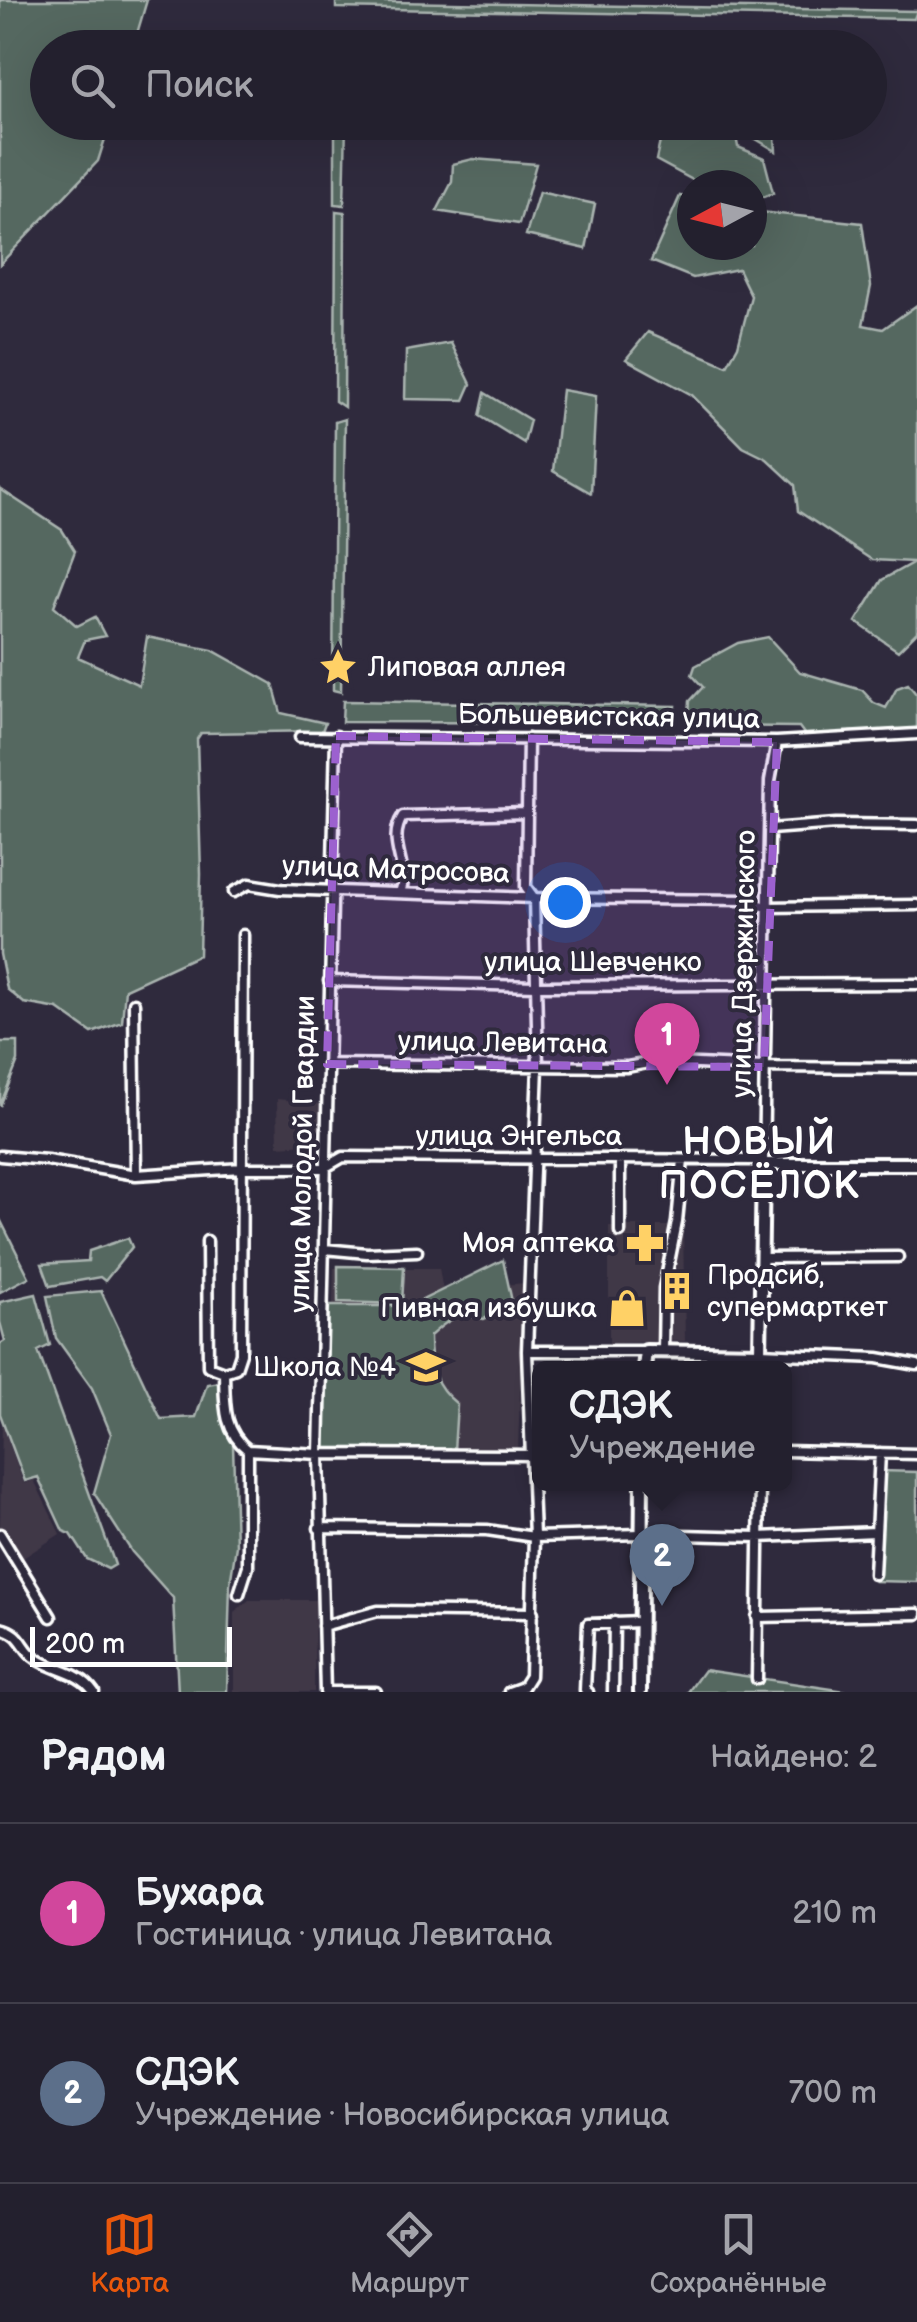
<!DOCTYPE html>
<html lang="ru">
<head>
<meta charset="utf-8">
<style>
	body { margin:0; font-family:"Balsamiq Sans",sans-serif; background:#2b2836; color:#f1f3f6 }
	.compass { position:absolute; left:677px; top:170px; width:90px; height:90px; border-radius:50%; background:#23202e; box-shadow:0 10px 40px #0002; rotate:263deg }
	.scale { position:absolute; left:30px; bottom:25px; width:202px; box-sizing:border-box; padding-left:10px; border:5px solid #fff; border-top:0; font-size:28px; line-height:35px; white-space:nowrap; color:#fff; -webkit-text-stroke:8px #2f2a3d; paint-order:stroke }
	.you { position:absolute; left:565px; top:902px; width:35px; height:35px; margin:-25px; border:8px solid #fff; border-radius:50%; background:#1a73e8; box-shadow:0 0 0 15px #1a73e833 }
	.badge { display:grid; place-items:center; width:65px; height:65px; border-radius:50%; background:#ea580c; color:#fff; font-size:32px; font-weight:700 }
	.pin { position:absolute; translate:-50% -82px; filter:drop-shadow(0 2px 5px #0008) }
	.pin::after { content:''; position:absolute; top:52px; width:35px; height:30px; background:inherit; clip-path:polygon(0 0,100% 0,50% 100%) }
	.popup { position:absolute; left:532px; top:1361px; width:260px; height:130px; box-sizing:border-box; display:grid; place-content:center; border-radius:15px; background:#23202e; filter:drop-shadow(0 2px 8px #0005); font-size:32px; white-space:nowrap; color:#a3a3aa }
	.popup b { font-size:38px; color:#f1f3f6 }
	.popup::after { content:''; position:absolute; left:50%; top:100%; margin-left:-20px; border:20px solid transparent; border-top-color:#23202e }
	.list { margin:0; padding:0; list-style:none }
	h2 { display:flex; justify-content:space-between; align-items:center; height:130px; margin:0; padding:0 40px; font-size:42px }
	h2 small { font-size:32px; font-weight:400; color:#a3a3aa }
	.list li { display:grid; grid-template-columns:65px 1fr auto; gap:30px; align-items:center; box-sizing:border-box; height:180px; padding:0 40px; border-top:2px solid #403e4a }
	.list b { display:block; font-size:38px; white-space:nowrap }
	.list p { margin:0; font-size:32px; white-space:nowrap; color:#a3a3aa }
	.list em { font-size:32px; font-style:normal; color:#a3a3aa }
	.icon { flex:none; width:55px; height:55px; fill:none; stroke:currentColor; stroke-width:2; stroke-linecap:round; stroke-linejoin:round }
	.map { position:relative; flex:none; width:917px; height:1692px; overflow:hidden }
	.search { position:absolute; background:#23202e; box-shadow:0 10px 40px #0002; left:30px; right:30px; top:30px; height:110px; display:flex; align-items:center; gap:25px; box-sizing:border-box; padding:0 35px; border-radius:55px; color:#a3a3aa; font-size:38px }
	.sheet { height:490px; background:#23202e }
	nav { display:flex; justify-content:space-around; align-items:center; box-sizing:border-box; height:140px; border-top:2px solid #403e4a; background:#23202e; font-size:28px; color:#a3a3aa }
	nav a { display:grid; justify-items:center; gap:5px }
	nav .on { color:#ea580c }
	.map>svg:first-child { display:block }
	.built { fill:#413747 }
	.green { fill:#556861; stroke:#aab4b0; stroke-width:2.5 }
	.lines { fill:none; stroke-linecap:round; stroke-linejoin:round }
	.minor-casing { stroke:#fff; stroke-width:15 }
	.tertiary-casing { stroke:#fff; stroke-width:18 }
	.minor { stroke:#2f2a3d; stroke-width:8 }
	.tertiary { stroke:#2f2a3d; stroke-width:10 }
	.marked { fill:#9c61cf; fill-opacity:0.2; stroke:#9c61cf; stroke-width:8; stroke-dasharray:20 12; stroke-linejoin:round }
	.labels { text-anchor:middle; dominant-baseline:central; stroke-width:8; stroke-linejoin:round; paint-order:stroke }
	.poi-label { font-size:28px; fill:#fff; stroke:#2f2a3d; text-anchor:end }
	.street-label { font-size:28px; fill:#fff; stroke:#2f2a3d }
	.district-label { font-size:38px; font-weight:bold; letter-spacing:2.5px; fill:#fff; stroke:#2f2a3d }
</style>
</head>
<body>
<div class="map">
<svg width="917" height="1692" viewBox="0 0 917 1692">
	<rect width="100%" height="100%" fill="#2f2a3d"/>
	<filter id="ink" filterUnits="userSpaceOnUse"><feTurbulence type="fractalNoise" baseFrequency=".01" numOctaves="2"/><feDisplacementMap in="SourceGraphic" scale="20" xChannelSelector="R" yChannelSelector="G"/><feConvolveMatrix kernelMatrix="1 2 1 2 8 2 1 2 1" color-interpolation-filters="sRGB"/></filter>
	<g filter="url(#ink)">
		<path class="built" d="M277 1099 323 1104 325 1143 278 1146Z
			M609 1226H683L685 1341 609 1343Z
			M334 1268H439L443 1291 524 1283 518 1449 329 1442Z
			M2 1424 24 1484 34 1480 60 1534 20 1560 0 1526Z
			M249 1600H315L314 1692H234V1612Z"/>
		<path class="green" d="M0 0H147L133 47 48 48V122L110 123 98 161 0 264Z
			M336 1 917 11 914 19 336 8Z
			M335 123H346L344 205 335 204Z
			M664 123H774L776 151 734 126 738 147 764 158 773 193 761 198 752 197V185H702L656 160Z
			M473 159 536 164 519 224 437 211 452 182 453 164Z
			M539 192 595 204 586 249 526 235Z
			M680 196 692 198V245H752V211L862 223 871 286 863 325 883 329 917 305V632L898 651 856 622 882 580 914 562 872 560 798 511 795 485 767 459 743 447 692 395 626 359 648 332 727 366 738 346 751 296 738 269 693 278 651 261Z
			M336 211 345 212 344 407 335 401Z
			M451 343 471 384 464 400 405 399 406 351Z
			M562 390 596 396 591 493 553 471Z
			M485 393 530 420 524 443 480 416Z
			M345 419 341 692 333 690 335 422Z
			M0 489 62 530 75 551 54 606 77 626 95 617 105 636 85 640 78 657 139 685 147 637 212 650 273 684 281 713 325 723 322 731 201 733 197 739 201 874 199 955 125 989 122 1022 92 1033 58 1009 24 1003 7 989 0 954Z
			M768 637 800 672 862 690 874 703 886 708 897 688 908 684 917 695V729L805 735 799 727 688 726 690 701 703 687 692 675 695 666 738 643Z
			M343 701 676 706 674 723 342 722Z
			M0 1042H18V1061L0 1106Z
			M0 1219 29 1277 0 1292Z
			M128 1238 132 1247 105 1281 100 1277 50 1286 42 1264 88 1261 89 1251Z
			M503 1260 513 1306 484 1319C458 1311 449 1319 430 1336 430 1366 433 1385 457 1404L454 1451 323 1449 329 1306H410Z
			M338 1266 404 1267 402 1304 338 1302Z
			M101 1291 161 1419 196 1417 207 1384 225 1381 233 1444 236 1546 230 1584 227 1692H178L173 1598 132 1552 94 1493 111 1434 92 1388 56 1338 47 1296Z
			M36 1294 50 1345 38 1351 113 1559 115 1565 108 1569 87 1559 71 1534 63 1531 38 1477 25 1481 0 1414V1344L5 1341 0 1322V1302Z
			M881 1471 917 1472V1582L875 1581Z
			M704 1670 852 1692H688Z"/>
		<g class="lines">
			<g class="minor-casing">
				<path id="minor" d="M336 736 319 1454 325 1692H376
					M300 737 777 742 917 734
					M770 829 836 824 917 825
					M234 892 249 884 280 889 534 898 747 900 766 907 917 905
					M400 893C411 866 385 843 403 816L527 813
					M329 981 536 986 917 984
					M134 1003 136 1175
					M327 1064 627 1067 653 1062 764 1067 917 1068
					M0 1156 47 1160 136 1175 242 1168H324L343 1157 753 1160 763 1164 770 781 777 742
					M620 1159V1232
					M207 1241 208 1366 224 1372
					M324 1249 367 1253 417 1251
					M761 1258 898 1257
					M527 1351H646
					M663 1352 664 1288 677 1222 683 1160
					M760 1368V1353L878 1358 917 1365
					M248 1450 319 1454 531 1455
					M784 1451 917 1454
					M319 1528 487 1530 534 1537 641 1534 759 1537 876 1532
					M0 1534 51 1617
					M874 1574 880 1453
					M239 1594 248 1566V1450C222 1430 225 1402 224 1372L236 1368 241 1353 243 935
					M757 1617 917 1614
					M323 1626 378 1611 533 1613
					M0 1628C25 1634 20 1648 37 1659 57 1672 79 1671 94 1692
					M757 1679 760 1484
					M509 1692 523 1687 530 1676 534 1537 527 1351 538 1066 534 898 526 887 528 739
					M588 1692 585 1690 588 1624 640 1622
					M613 1692 614 1622"/>
			</g>
			<g class="tertiary-casing">
				<path id="tertiary" d="M644 1368 646 1351 760 1353 763 1164H917
					M640 1692 642 1484"/>
			</g>
			<use href="#minor" class="minor"/>
			<use href="#tertiary" class="tertiary"/>
		</g>
	</g>
	<path class="marked" d="M336 736 777 742 764 1067 327 1064Z"/>
	<defs>
		<g id="sight-bare" transform="scale(3)"><path d="M0-6L1.8-2.2L6-1.7L2.9 1.2L3.7 5.4L0 3.3L-3.7 5.4L-2.9 1.2L-6-1.7L-1.8-2.2Z" fill="#ffd166" stroke="#2f2a3d" stroke-width="2.5" paint-order="stroke"/></g>
		<g id="pharmacy-bare" transform="scale(3)"><path d="M-2-6h4v4h4v4h-4v4h-4v-4h-4v-4h4Z" fill="#ffd166" stroke="#2f2a3d" stroke-width="2.5" paint-order="stroke"/></g>
		<g id="building-bare" transform="scale(3)"><path d="M-4-6H4V6H1V3H-1V6H-4ZM-2.5-4.3h1.7v1.8h-1.7ZM.8-4.3h1.7v1.8H.8ZM-2.5-1h1.7V.8h-1.7ZM.8-1h1.7V.8H.8Z" fill="#ffd166" stroke="#2f2a3d" stroke-width="2.5" paint-order="stroke"/></g>
		<g id="shop-bare" transform="scale(3)"><path d="M-5-2.5h2.3a2.7 3.5 0 0 1 5.4 0H5L5.5 6h-11ZM-1.5-2.5h3a1.5 2.3 0 0 0-3 0Z" fill="#ffd166" stroke="#2f2a3d" stroke-width="2.5" paint-order="stroke"/></g>
		<g id="school-bare" transform="scale(3)"><path d="M0-5L7-2L0 1L-7-2ZM-4 1L0 2.5L4 1V4Q0 6-4 4Z" fill="#ffd166" stroke="#2f2a3d" stroke-width="2.5" paint-order="stroke"/></g>
	</defs>
	<g fill-rule="evenodd">
		<use href="#sight-bare" x="338" y="667"/>
		<use href="#pharmacy-bare" x="645" y="1243"/>
		<use href="#building-bare" x="677" y="1291"/>
		<use href="#shop-bare" x="627" y="1308"/>
		<use href="#school-bare" x="426" y="1367"/>
	</g>
	<g class="labels">
		<g class="poi-label">
			<text x="368" y="667" text-anchor="start">Липовая аллея</text>
			<text x="615" y="1243">Моя аптека</text>
			<text x="707" y="1275" text-anchor="start">Продсиб,<tspan x="707" dy="32">супермарткет</tspan></text>
			<text x="597" y="1308">Пивная избушка</text>
			<text x="396" y="1367">Школа №4</text>
		</g>
		<g class="street-label">
			<text transform="translate(609 717) rotate(1)">Большевистская улица</text>
			<text transform="translate(396 870) rotate(2)">улица Матросова</text>
			<text x="593" y="962">улица Шевченко</text>
			<text transform="translate(744 964) rotate(-89)">улица Дзержинского</text>
			<text transform="translate(503 1043) rotate(1)">улица Левитана</text>
			<text x="519" y="1136">улица Энгельса</text>
			<text transform="translate(303 1154) rotate(-89)">улица Молодой Гвардии</text>
		</g>
		<g class="district-label">
			<text x="760" y="1142">НОВЫЙ<tspan x="760" dy="44">ПОСЁЛОК</tspan></text>
		</g>
	</g>
</svg>
<svg class="compass" viewBox="-18 -18 36 36"><path d="M0-13l5 13h-10z" fill="#e53935"/><path d="M0 13l5-13h-10z" fill="#a3a3aa"/></svg>
<div class="scale">200 m</div>
<div class="you"></div>
<div class="pin badge" style="left:667px;top:1085px;background:#d1479c">1</div>
<div class="pin badge" style="left:662px;top:1606px;background:#5c6f8a">2</div>
<div class="popup"><b>СДЭК</b>Учреждение</div>
<div class="search"><svg class="icon" aria-label="search" viewBox="0 0 24 24"><circle cx="10" cy="10" r="6"/><path d="M15 15l6 6"/></svg>Поиск</div>
</div>
<section class="sheet">
<h2>Рядом<small>Найдено: 2</small></h2>
<ul class="list">
<li><span class="badge" style="background:#d1479c">1</span><div><b>Бухара</b><p>Гостиница · улица Левитана</p></div><em>210 m</em></li>
<li><span class="badge" style="background:#5c6f8a">2</span><div><b>СДЭК</b><p>Учреждение · Новосибирская улица</p></div><em>700 m</em></li>
</ul>
</section>
<nav>
<a class="on"><svg class="icon" aria-label="map" viewBox="0 0 24 24"><path d="M3 6l6-2 6 2 6-2v14l-6 2-6-2-6 2zM9 4v14M15 6v14"/></svg>Карта</a>
<a><svg class="icon" aria-label="directions" viewBox="0 0 24 24"><path d="M12 3l9 9-9 9-9-9zM9 14v-3h6M13 9l2 2-2 2"/></svg>Маршрут</a>
<a><svg class="icon" aria-label="saved" viewBox="0 0 24 24"><path d="M7 4h10v16l-5-4-5 4z"/></svg>Сохранённые</a>
</nav>
</body>
</html>
